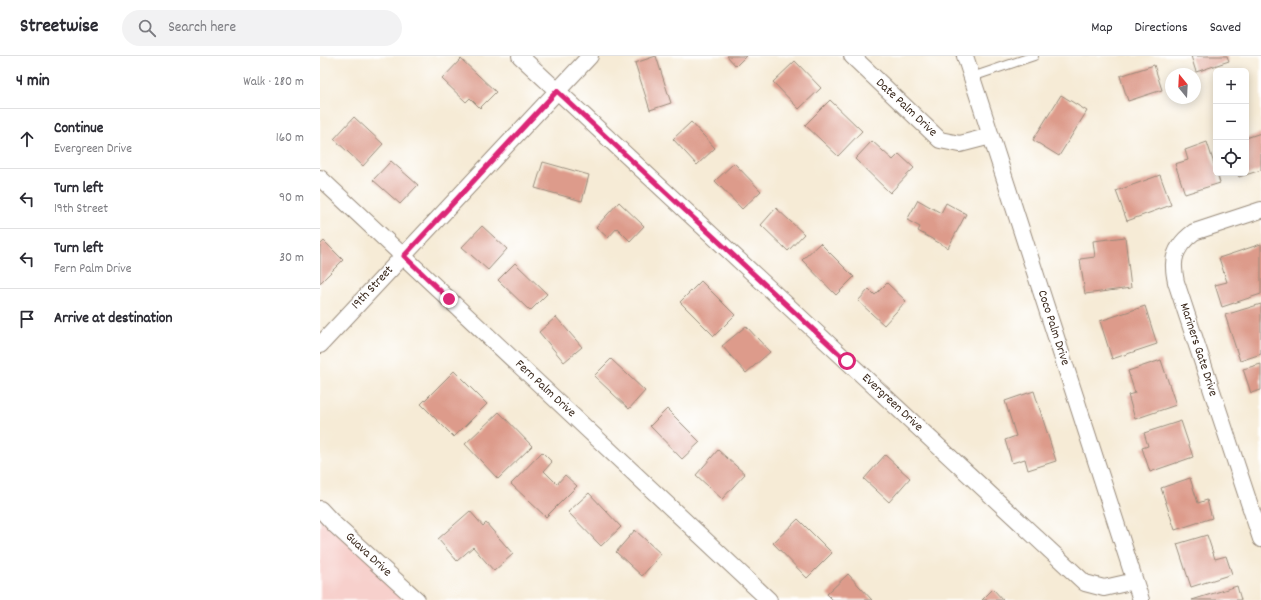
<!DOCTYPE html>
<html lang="en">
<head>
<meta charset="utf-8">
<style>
	body { margin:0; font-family:Dekko,sans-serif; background:#f2f2f3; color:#2b2b33 }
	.controls { position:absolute; right:12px; top:12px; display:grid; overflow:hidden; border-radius:6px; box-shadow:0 2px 10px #0003 }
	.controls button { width:36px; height:36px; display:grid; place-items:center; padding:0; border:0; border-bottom:1px solid #e1e1e2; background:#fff; color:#2b2b33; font:20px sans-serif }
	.compass { position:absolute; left:845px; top:12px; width:36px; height:36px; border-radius:50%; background:#fff; box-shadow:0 2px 10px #0003; rotate:342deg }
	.stop { position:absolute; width:12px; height:12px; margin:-9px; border:3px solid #db2777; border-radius:50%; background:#fff }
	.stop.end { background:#db2777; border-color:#fff; box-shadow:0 1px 4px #0008 }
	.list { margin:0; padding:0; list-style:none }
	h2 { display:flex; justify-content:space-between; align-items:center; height:52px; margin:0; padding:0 16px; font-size:17px }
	h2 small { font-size:13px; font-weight:400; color:#7c7c81 }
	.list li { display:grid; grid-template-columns:26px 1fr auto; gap:12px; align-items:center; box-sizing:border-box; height:60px; padding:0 16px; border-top:1px solid #e1e1e2 }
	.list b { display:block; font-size:15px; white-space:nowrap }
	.list p { margin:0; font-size:13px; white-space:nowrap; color:#7c7c81 }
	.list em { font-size:13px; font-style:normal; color:#7c7c81 }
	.icon { flex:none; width:22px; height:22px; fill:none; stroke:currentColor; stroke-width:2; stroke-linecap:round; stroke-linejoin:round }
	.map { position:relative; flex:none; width:941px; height:544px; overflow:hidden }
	header { display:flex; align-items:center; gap:24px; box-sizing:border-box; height:56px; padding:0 20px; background:#fff; border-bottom:1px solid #e1e1e2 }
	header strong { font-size:19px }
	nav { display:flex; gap:22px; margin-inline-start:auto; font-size:14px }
	.search { width:280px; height:36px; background:#f2f2f3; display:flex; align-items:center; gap:10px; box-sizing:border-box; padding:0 14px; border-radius:22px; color:#7c7c81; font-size:15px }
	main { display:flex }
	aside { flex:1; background:#fff }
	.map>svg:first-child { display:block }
	.built { fill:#f7d0cc }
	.building { fill:#dd9b8b }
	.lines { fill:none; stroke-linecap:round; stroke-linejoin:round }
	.lane-casing { stroke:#988a7a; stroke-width:10 }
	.street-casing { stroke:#988a7a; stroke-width:18 }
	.lane { stroke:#fff; stroke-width:8 }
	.street { stroke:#fff; stroke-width:16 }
	.route { stroke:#db2777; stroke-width:5 }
	.labels { text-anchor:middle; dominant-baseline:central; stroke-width:3; stroke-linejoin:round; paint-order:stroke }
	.street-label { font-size:13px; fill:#3b2a1e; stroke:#fff }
</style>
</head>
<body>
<header>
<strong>Streetwise</strong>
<div class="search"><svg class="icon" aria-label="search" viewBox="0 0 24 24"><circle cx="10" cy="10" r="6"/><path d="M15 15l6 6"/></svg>Search here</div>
<nav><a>Map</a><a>Directions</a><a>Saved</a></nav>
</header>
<main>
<aside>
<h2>4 min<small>Walk · 280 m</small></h2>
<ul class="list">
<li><svg class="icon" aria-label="ahead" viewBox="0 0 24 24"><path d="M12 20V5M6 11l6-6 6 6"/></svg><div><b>Continue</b><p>Evergreen Drive</p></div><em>160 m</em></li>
<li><svg class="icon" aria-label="left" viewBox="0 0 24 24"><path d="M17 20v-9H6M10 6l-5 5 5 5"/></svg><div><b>Turn left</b><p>19th Street</p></div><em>90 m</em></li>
<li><svg class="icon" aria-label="left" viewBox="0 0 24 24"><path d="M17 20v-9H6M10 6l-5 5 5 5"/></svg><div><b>Turn left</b><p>Fern Palm Drive</p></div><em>30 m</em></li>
<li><svg class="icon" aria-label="arrive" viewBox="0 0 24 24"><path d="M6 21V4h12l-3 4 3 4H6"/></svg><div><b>Arrive at destination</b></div></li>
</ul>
</aside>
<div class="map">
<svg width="941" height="544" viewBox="0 0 941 544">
	<rect width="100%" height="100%" fill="#fff"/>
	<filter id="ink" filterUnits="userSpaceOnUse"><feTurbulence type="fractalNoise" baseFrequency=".025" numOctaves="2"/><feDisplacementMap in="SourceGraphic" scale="8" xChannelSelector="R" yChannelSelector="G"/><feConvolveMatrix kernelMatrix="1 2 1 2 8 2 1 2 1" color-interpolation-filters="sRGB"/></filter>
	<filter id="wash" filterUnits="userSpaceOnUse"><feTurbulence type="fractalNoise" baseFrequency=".012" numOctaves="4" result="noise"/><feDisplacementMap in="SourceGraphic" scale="16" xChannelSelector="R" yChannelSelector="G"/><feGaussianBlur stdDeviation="0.9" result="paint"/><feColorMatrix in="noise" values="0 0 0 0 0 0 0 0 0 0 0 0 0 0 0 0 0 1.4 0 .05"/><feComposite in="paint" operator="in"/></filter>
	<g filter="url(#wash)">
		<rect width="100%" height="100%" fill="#f6ebd6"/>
		<path class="built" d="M0 459 93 544H0Z"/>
		<g id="blocks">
			<path class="building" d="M336 0 351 47 330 54 315 7Z
				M407 0H426L416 10Z
				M871 0H907L909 5 876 16Z
				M141 3 176 36 160 52 150 42 146 46 122 23Z
				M475 5 501 32 479 53 453 26Z
				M834 9 842 34 808 45 800 20Z
				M741 39 767 55 739 100 713 84Z
				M510 44 542 75 518 100 485 69Z
				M34 61 63 88 43 110 14 83Z
				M371 66 395 92 377 109 353 83Z
				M941 77V114L919 121 917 117H926V82Z
				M552 85 573 104 579 98 594 112 570 137 535 103Z
				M887 86 896 114V117H897L900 127 865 138 855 108 868 104 865 94Z
				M71 105 98 129 80 148 53 124Z
				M223 106 269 119 262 145 215 132Z
				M414 107 441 135 422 153 395 125Z
				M840 119 851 149 807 165 796 135Z
				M598 144 621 157 626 147 646 158 628 192 598 175 600 171 587 164Z
				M299 146 324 170 310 185 297 172 288 182 276 171Z
				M456 152 484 178 468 195 441 169Z
				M162 170 187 193 168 214 142 191Z
				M805 181 811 232 765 238 760 203 775 201 773 185Z
				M4 185 23 204 0 227V189Z
				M500 187 534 221 516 239 482 204Z
				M941 188V238L902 251 895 229 907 226 899 202Z
				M195 207 227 238 210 255 178 224Z
				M381 225 415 259 394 280 360 246Z
				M567 227 586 245 564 269 538 245 549 233 555 239Z
				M941 248V298L920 305 905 259Z
				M825 250 837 288 792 303 780 265Z
				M236 261 262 291 244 306 219 276Z
				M426 270 450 296 426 317 402 290Z
				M291 303 325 335 309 353 274 320Z
				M841 304 856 349 815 363 808 339 815 337 808 315Z
				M941 308V334L931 337 923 313Z
				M134 315 167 348 134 381 101 348Z
				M714 335 736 405 708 414 705 403 692 407 685 384 696 380 685 345Z
				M347 353 380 386 362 403 330 370Z
				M179 356 212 390 178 423 145 388Z
				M861 365 873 401 830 416 822 392 828 390 824 377Z
				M398 394 425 418 402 443 376 419Z
				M222 396 232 406 224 415 237 428 245 419 257 430 226 461 191 428Z
				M565 399 590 422 569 446 544 423Z
				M870 422 878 447 887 444 892 462 855 474 841 432Z
				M269 437 301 471 281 490 248 456Z
				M150 455 163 470 166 467 193 498 174 515 153 491 137 505 118 483Z
				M478 463 512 497 487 522 453 487Z
				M315 474 341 498 322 520 296 496Z
				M887 479 895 503 906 500 912 518 871 531 857 488Z
				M528 518 552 544H513L507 538Z
				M917 530 921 544H872Z
				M673 533 683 544H662Z"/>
		</g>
	</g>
	<g filter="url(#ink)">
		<use href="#blocks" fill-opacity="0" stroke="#988a7a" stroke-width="1"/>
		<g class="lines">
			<g class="lane-casing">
				<path id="lane" d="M652 21 714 0"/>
			</g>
			<g class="street-casing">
				<path id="street" d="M200 0 765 527 784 532 815 525
					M532 0 620 84 640 88 671 80
					M645 0 821 544
					M0 122 449 544
					M941 154 874 176C863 184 853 196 854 211 854 216 855 221 856 226L941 483
					M0 289 270 0
					M0 453 15 469 97 544"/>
			</g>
			<use href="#lane" class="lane"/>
			<use href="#street" class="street"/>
		</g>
	</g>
	<g class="lines" filter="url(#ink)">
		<path class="route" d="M129 243 84 200 237 35 527 305"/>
	</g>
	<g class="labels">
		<g class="street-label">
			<text transform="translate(586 52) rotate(43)">Date Palm Drive</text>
			<text transform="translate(53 232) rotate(-47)">19th Street</text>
			<text transform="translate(733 272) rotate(72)">Coco Palm Drive</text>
			<text transform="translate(878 294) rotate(72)">Mariners Gate Drive</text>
			<text transform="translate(225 333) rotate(43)">Fern Palm Drive</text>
			<text transform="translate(572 347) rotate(43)">Evergreen Drive</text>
			<text transform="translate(48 499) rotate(43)">Guava Drive</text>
		</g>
	</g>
</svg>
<div class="controls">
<button>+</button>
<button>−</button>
<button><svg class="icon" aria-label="locate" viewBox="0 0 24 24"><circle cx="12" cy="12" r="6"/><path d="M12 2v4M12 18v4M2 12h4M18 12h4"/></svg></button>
</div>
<svg class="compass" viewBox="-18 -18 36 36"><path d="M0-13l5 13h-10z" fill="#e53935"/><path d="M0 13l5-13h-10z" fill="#7c7c81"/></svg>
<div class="stop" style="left:527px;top:305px"></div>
<div class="stop end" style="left:129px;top:243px"></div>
</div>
</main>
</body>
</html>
